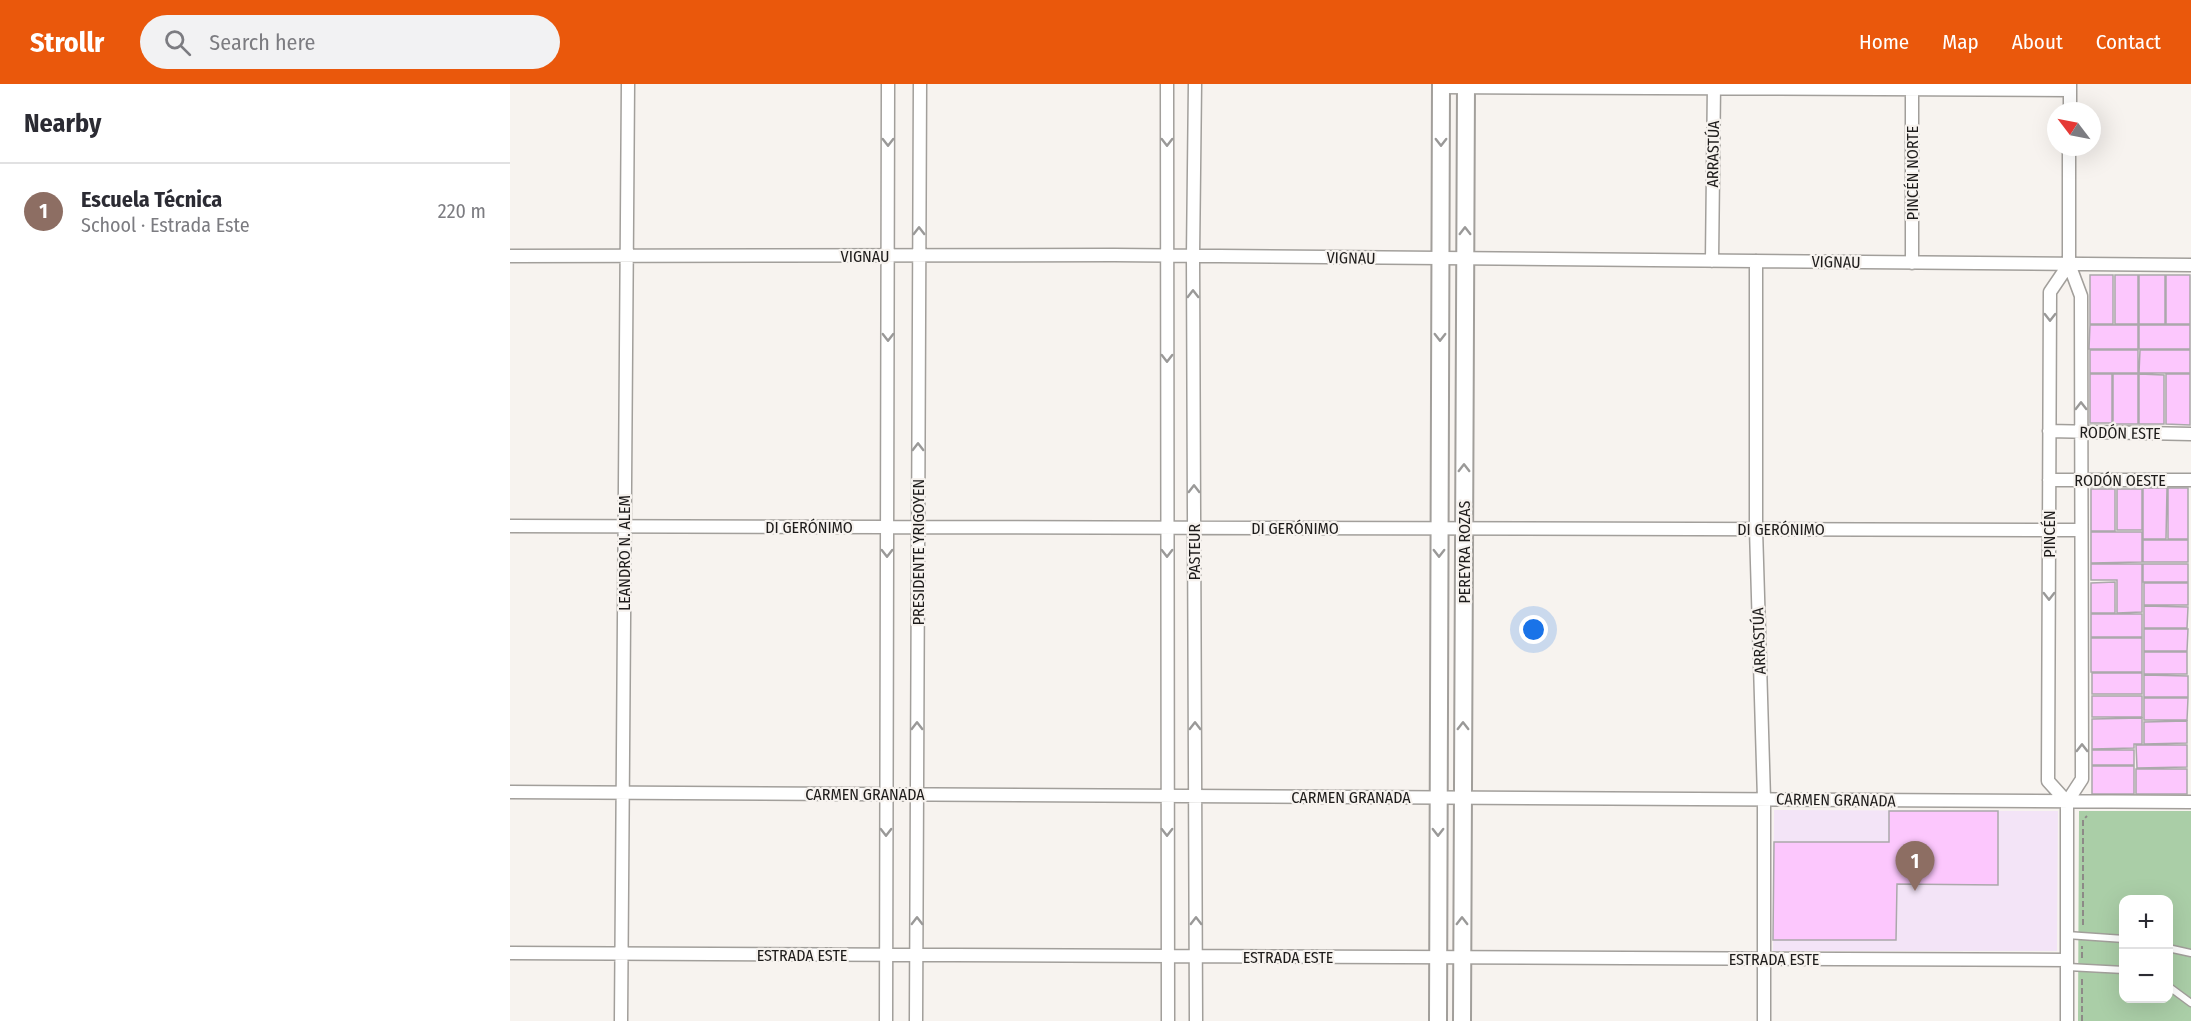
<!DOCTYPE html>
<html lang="en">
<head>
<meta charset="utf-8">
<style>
	body { margin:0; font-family:"Fira Sans Condensed",sans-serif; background:#f2f2f3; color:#2b2b33 }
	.controls { position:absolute; right:18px; bottom:18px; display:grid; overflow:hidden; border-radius:12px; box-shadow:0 6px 24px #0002 }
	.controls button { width:54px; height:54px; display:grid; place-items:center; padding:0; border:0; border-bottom:2px solid #e1e1e2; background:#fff; color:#2b2b33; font:30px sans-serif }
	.compass { position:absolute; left:1537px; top:18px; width:54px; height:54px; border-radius:50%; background:#fff; box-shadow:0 6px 24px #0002; rotate:302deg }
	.you { position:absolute; left:1024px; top:546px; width:21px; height:21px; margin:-15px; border:4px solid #fff; border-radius:50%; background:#1a73e8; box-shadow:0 0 0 9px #1a73e833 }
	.badge { display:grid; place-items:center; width:39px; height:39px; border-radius:50%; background:#ea580c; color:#fff; font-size:20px; font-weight:700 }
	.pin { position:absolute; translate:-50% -50px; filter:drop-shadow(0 2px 3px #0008) }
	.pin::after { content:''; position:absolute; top:32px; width:21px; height:18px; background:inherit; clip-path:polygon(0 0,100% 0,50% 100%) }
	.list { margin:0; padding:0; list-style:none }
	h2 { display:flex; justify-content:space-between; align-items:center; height:78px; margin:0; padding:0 24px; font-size:26px }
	h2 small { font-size:20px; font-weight:400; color:#7c7c81 }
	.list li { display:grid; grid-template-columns:39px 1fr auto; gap:18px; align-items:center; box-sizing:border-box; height:96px; padding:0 24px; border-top:2px solid #e1e1e2 }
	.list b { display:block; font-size:22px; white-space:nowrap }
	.list p { margin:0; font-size:20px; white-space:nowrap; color:#7c7c81 }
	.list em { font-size:20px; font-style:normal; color:#7c7c81 }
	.icon { flex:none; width:33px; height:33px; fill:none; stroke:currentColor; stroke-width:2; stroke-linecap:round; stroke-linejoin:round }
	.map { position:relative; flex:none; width:1681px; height:937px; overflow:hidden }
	header { display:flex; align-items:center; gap:36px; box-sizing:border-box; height:84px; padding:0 30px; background:#ea580c; color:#fff }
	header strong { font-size:28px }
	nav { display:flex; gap:33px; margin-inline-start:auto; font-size:21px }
	.search { width:420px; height:54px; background:#f2f2f3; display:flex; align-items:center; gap:15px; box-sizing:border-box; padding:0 21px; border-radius:33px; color:#7c7c81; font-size:22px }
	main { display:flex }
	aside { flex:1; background:#fff }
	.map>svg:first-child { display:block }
	.education { fill:#f3e4f7 }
	.green { fill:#aacea7; fill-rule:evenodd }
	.building { fill:#fcc7fd; stroke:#aba8ab; stroke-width:1.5 }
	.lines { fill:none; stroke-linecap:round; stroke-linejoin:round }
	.service-casing { stroke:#a29f9b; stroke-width:9 }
	.minor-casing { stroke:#a29f9b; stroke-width:15 }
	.tertiary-casing { stroke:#a29f9b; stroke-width:20 }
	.path { stroke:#8d8a87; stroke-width:2; stroke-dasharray:6 3; stroke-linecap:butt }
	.service { stroke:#fff; stroke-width:6 }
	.minor { stroke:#fff; stroke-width:12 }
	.tertiary { stroke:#fff; stroke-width:16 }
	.oneway { stroke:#9a9998 }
	.labels { text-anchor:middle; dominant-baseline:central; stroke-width:4.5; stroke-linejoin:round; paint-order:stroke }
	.street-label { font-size:16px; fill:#1e1c1b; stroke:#f7f3ef }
</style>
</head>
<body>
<header>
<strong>Strollr</strong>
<div class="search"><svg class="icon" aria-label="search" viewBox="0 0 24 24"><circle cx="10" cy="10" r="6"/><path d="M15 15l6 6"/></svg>Search here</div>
<nav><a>Home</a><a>Map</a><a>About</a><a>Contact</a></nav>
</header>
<main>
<aside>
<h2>Nearby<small></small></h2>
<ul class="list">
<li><span class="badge" style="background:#8d6e63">1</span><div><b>Escuela Técnica</b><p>School · Estrada Este</p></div><em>220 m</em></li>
</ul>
</aside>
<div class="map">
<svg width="1681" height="937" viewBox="0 0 1681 937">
	<rect width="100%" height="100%" fill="#f7f3ef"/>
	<path class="education" d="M1264 726 1548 727 1547 867H1263Z"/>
	<path class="green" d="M1569 727H1681V937H1568ZM1614 816H1658V914H1614Z"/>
	<path class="building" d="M1580 191H1603V240H1580Z
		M1605 191H1628V240H1605Z
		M1629 191H1655V240H1629Z
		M1656 191H1680V240H1656Z
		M1580 241H1628V265H1579Z
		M1629 241H1680V265H1629Z
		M1580 266H1628V289H1580Z
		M1630 266H1680V289H1629Z
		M1580 290H1602V339H1580Z
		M1603 290H1628V340H1603Z
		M1629 290 1654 291V340H1629Z
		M1656 290H1680V341L1656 340Z
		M1633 404H1657L1656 455H1633Z
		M1658 404H1678V455H1658Z
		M1581 405H1605V447H1581Z
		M1607 405H1632V446H1607Z
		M1581 448H1632V478L1581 479Z
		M1633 456H1678V478H1633Z
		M1581 480H1632V528L1607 529V496H1581Z
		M1633 480H1678V498H1633Z
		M1605 498V529H1581V499Z
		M1634 499H1678V521H1634Z
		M1634 522 1678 523 1677 544H1634Z
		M1581 530H1632V553H1581Z
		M1634 545H1678L1677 567H1634Z
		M1581 554H1632V588H1581Z
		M1634 568H1677V590H1634Z
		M1582 589H1632V610H1582Z
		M1634 591 1678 592V613H1634Z
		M1582 612H1632V633H1582Z
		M1634 614H1678L1677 636H1634Z
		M1632 634V660H1624V664L1582 665V635Z
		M1677 637V659L1634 660V638Z
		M1626 661H1677V683L1627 684Z
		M1582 666H1624V681H1582Z
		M1582 682H1624V710H1582Z
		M1626 685H1677V710H1626Z
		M1379 727H1488V801L1387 800 1386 856H1263L1264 758H1379Z"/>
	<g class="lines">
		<g class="service-casing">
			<path id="service" d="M1557 851 1614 855
				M1658 864 1681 869
				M1558 883 1614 886
				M1658 902 1681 919"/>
		</g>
		<g class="minor-casing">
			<path id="minor" d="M657 0 658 937
				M685 0 683 172 686 937
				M1402 0V179
				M931 3 1560 6
				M1560 27V0
				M0 172 604 171 1681 181
				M1202 177 1204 0
				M1246 177V445L1254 715V937
				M1539 347 1681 350
				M1539 396H1681
				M0 442 1571 446
				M0 708 1681 718
				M1557 718 1538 697 1540 208 1559 180
				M0 869 1557 876
				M111 937 118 0
				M376 937 378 0
				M406 937 410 0
				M1557 937V718L1572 695 1571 212 1559 180V63"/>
		</g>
		<g class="tertiary-casing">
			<path id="tertiary" d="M928 937 931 0
				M952 937 956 0"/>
		</g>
		<path class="path" d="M1573 841V736L1577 732
			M1572 874V862
			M1572 937V895"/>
		<use href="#service" class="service"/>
		<use href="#minor" class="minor"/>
		<use href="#tertiary" class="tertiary"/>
	</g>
	<defs><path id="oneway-chevron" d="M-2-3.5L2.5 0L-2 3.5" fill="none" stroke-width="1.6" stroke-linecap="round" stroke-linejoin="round" transform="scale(1.5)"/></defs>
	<g class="oneway">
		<use href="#oneway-chevron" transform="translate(378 58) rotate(90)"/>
		<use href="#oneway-chevron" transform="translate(657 58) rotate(90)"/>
		<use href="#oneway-chevron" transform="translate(931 58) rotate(90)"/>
		<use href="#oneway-chevron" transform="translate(409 147) rotate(-90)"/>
		<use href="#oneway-chevron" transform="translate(955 147) rotate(-90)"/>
		<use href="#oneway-chevron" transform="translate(683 210) rotate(-90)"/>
		<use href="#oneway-chevron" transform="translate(1540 233) rotate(90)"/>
		<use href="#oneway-chevron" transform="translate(378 253) rotate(90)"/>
		<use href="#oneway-chevron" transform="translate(930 253) rotate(90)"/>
		<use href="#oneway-chevron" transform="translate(657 274) rotate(90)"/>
		<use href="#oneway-chevron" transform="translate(1571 322) rotate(-90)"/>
		<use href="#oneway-chevron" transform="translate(408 363) rotate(-90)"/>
		<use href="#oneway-chevron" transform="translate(954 384) rotate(-90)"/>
		<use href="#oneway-chevron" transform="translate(684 405) rotate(-90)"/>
		<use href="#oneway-chevron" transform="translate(377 469) rotate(90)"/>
		<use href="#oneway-chevron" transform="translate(657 469) rotate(90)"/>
		<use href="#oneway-chevron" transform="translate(929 469) rotate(90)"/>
		<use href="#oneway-chevron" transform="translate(1539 512) rotate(90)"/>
		<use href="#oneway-chevron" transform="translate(407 642) rotate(-90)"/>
		<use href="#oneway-chevron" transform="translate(685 642) rotate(-90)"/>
		<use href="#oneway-chevron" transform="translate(953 642) rotate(-90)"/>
		<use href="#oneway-chevron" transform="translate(1572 664) rotate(-90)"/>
		<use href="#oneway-chevron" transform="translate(376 748) rotate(90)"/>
		<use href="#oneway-chevron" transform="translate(657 748) rotate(90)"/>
		<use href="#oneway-chevron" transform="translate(928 748) rotate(90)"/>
		<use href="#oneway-chevron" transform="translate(407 837) rotate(-90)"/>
		<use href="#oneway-chevron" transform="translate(686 837) rotate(-90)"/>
		<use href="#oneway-chevron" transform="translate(952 837) rotate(-90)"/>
	</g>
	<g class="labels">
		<g class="street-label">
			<text transform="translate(1203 70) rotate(-89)">ARRASTÚA</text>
			<text transform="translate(1402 89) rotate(-90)">PINCÉN NORTE</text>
			<text x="355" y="172">VIGNAU</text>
			<text transform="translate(841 174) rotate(1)">VIGNAU</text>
			<text transform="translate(1326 178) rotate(1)">VIGNAU</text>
			<text transform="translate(1610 349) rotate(1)">RODÓN ESTE</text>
			<text x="1610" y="396">RODÓN OESTE</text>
			<text x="299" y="443">DI GERÓNIMO</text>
			<text x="785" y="444">DI GERÓNIMO</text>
			<text x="1271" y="445">DI GERÓNIMO</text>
			<text transform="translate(1539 450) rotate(-90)">PINCÉN</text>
			<text transform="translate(408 468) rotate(-90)">PRESIDENTE YRIGOYEN</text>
			<text transform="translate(684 468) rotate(-90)">PASTEUR</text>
			<text transform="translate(954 468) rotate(-90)">PEREYRA ROZAS</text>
			<text transform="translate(114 469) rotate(-90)">LEANDRO N. ALEM</text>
			<text transform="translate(1249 557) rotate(-92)">ARRASTÚA</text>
			<text x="355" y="710">CARMEN GRANADA</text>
			<text x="841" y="713">CARMEN GRANADA</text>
			<text transform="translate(1326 716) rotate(1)">CARMEN GRANADA</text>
			<text x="292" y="871">ESTRADA ESTE</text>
			<text x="778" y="873">ESTRADA ESTE</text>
			<text x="1264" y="875">ESTRADA ESTE</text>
		</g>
	</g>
</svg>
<div class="controls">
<button>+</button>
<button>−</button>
</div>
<svg class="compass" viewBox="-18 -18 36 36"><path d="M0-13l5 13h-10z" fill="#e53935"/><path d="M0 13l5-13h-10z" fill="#7c7c81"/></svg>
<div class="you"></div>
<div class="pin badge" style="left:1405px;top:807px;background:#8d6e63">1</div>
</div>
</main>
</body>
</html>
